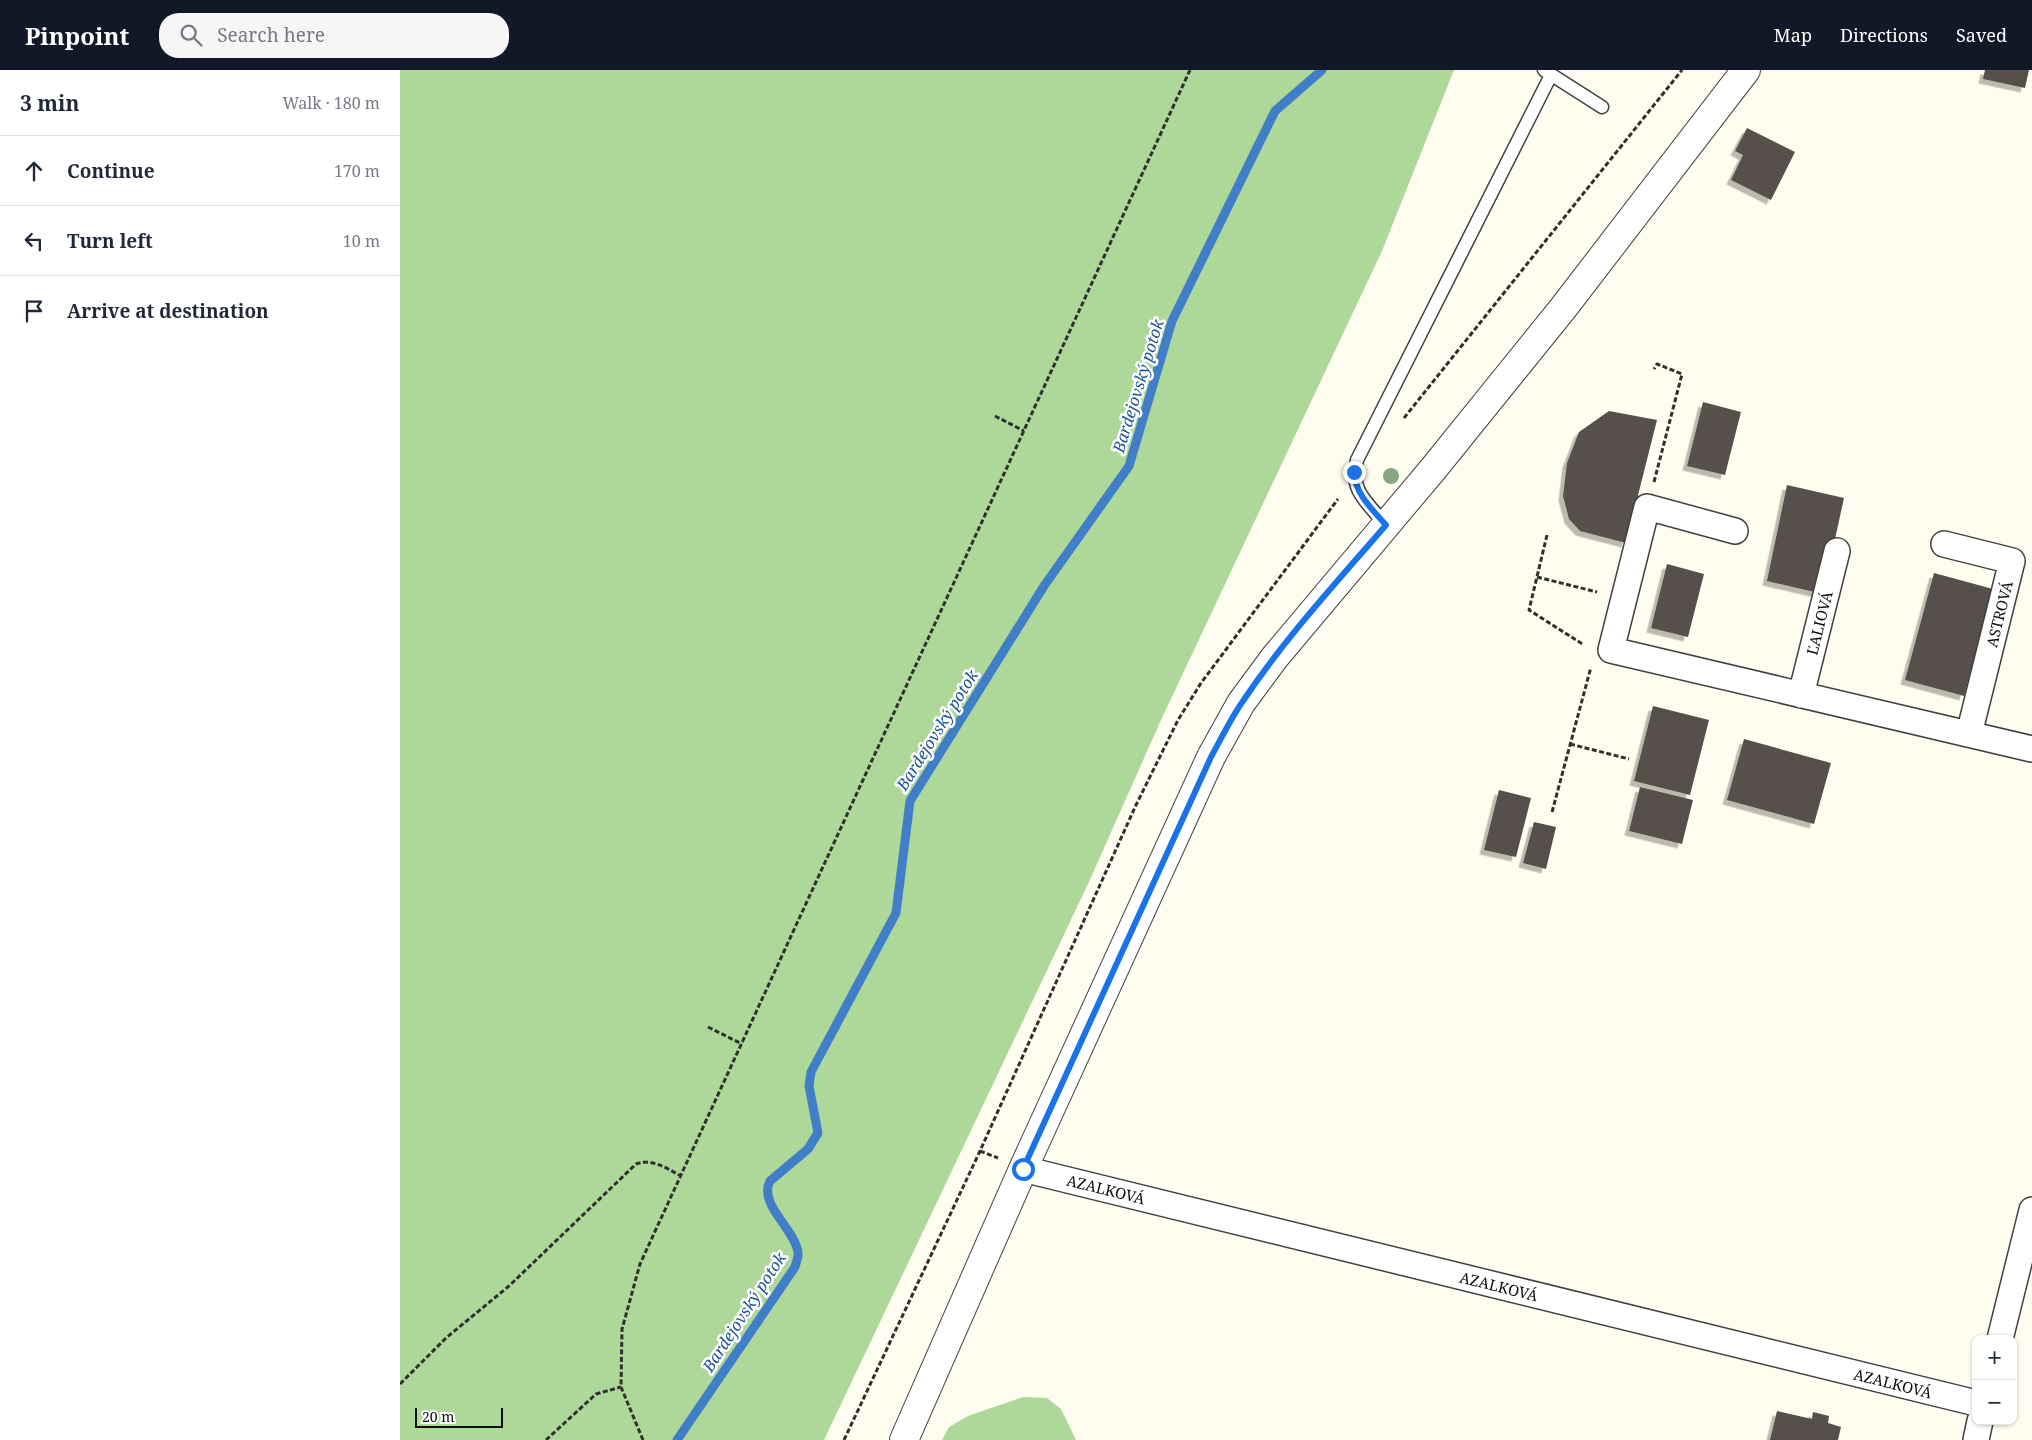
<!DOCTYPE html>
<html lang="en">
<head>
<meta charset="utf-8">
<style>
	body { margin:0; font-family:"Noto Serif",serif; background:#f6f6f7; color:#1f2937 }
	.controls { position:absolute; right:15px; bottom:15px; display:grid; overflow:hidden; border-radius:10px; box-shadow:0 1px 4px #0004 }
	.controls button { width:45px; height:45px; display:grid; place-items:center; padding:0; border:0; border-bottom:1px solid #e0e1e3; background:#fff; color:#1f2937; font:25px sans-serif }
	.scale { position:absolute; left:15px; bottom:12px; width:88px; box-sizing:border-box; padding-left:5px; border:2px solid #0e0e0e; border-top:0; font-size:14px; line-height:18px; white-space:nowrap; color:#0e0e0e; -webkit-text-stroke:4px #fff; paint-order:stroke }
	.stop { position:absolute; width:15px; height:15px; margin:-11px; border:4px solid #1a73e8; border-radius:50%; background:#fff }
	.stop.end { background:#1a73e8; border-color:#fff; box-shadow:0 1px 5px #0008 }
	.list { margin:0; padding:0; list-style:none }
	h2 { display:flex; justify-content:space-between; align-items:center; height:65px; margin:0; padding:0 20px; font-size:21px }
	h2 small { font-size:16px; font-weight:400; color:#747a83 }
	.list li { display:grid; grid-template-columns:32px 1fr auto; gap:15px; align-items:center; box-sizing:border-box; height:70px; padding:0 20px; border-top:1px solid #e0e1e3 }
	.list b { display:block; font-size:19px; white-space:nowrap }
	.list em { font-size:16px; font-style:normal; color:#747a83 }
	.icon { flex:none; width:28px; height:28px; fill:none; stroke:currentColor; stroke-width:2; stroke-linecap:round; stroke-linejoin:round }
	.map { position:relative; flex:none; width:1632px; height:1370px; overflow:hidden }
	header { display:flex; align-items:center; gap:30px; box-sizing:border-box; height:70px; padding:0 25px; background:#111827; color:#fff }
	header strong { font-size:24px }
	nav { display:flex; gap:28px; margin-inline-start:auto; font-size:18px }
	.search { width:350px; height:45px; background:#f6f6f7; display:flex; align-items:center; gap:12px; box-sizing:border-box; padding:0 18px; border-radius:20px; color:#747a83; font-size:19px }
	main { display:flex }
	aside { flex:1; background:#fff }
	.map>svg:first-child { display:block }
	.forest { fill:#aed79a }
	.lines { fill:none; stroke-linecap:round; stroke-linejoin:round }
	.stream { stroke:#407fc8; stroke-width:9 }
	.building { fill:#56504b; filter:url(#shadow) }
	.service-casing { stroke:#414141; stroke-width:15 }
	.minor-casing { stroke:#414141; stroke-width:28 }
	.tertiary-casing { stroke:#414141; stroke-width:30 }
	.path { stroke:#303030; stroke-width:3; stroke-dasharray:5 2.5; stroke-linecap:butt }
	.service { stroke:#fff; stroke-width:12 }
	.minor { stroke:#fff; stroke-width:25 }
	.tertiary { stroke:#fff; stroke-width:28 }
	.tree { fill:#87a87e }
	.route { stroke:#1a73e8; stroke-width:6 }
	.labels { text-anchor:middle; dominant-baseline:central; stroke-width:5; stroke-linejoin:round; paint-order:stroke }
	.street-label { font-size:15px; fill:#0e0e0e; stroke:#fff }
	.water-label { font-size:16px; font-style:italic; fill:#1c529b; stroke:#fff }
</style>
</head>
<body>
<header>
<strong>Pinpoint</strong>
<div class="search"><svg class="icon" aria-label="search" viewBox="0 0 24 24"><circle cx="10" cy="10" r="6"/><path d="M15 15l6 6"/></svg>Search here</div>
<nav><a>Map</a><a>Directions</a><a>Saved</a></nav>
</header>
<main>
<aside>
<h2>3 min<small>Walk · 180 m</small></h2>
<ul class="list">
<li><svg class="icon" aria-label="ahead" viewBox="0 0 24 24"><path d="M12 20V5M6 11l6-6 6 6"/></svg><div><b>Continue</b></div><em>170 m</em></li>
<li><svg class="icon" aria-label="left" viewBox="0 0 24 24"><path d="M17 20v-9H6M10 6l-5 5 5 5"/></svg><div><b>Turn left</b></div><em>10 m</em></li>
<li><svg class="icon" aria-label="arrive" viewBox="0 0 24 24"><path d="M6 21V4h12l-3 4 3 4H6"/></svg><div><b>Arrive at destination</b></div></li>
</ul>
</aside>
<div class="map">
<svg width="1632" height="1370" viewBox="0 0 1632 1370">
	<defs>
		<filter id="shadow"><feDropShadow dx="-4.5" dy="4.5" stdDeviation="0" flood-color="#0004"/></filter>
	</defs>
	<rect width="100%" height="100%" fill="#fefdef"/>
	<path class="forest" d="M0 0H1054L982 181 761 650 688 814 424 1370H0Z
		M623 1327 647 1328 661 1339 676 1370H542L549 1357 568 1346Z"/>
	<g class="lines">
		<path class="stream" d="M277 1370 395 1197C396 1193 399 1186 398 1182 394 1158 358 1134 370 1111L408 1079 418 1063 409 1016 411 1002 496 843 510 731 644 516 729 396 772 251 875 41 922 0"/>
	</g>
	<path class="building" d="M1585 0H1629L1625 18 1583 9Z
		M1347 58 1395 82 1371 130 1331 110 1343 85 1335 81Z
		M1303 332 1341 342 1325 405 1287 396Z
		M1209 341 1257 350 1226 473 1180 461 1169 449 1163 426 1167 393 1179 362Z
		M1387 415 1444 428 1423 524 1367 511Z
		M1267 494 1304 504 1288 567 1251 558Z
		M1534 503 1593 519 1564 626 1505 610Z
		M1253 636 1309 650 1290 725 1234 711Z
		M1344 669 1431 693 1414 754 1327 730Z
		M1240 717 1293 730 1282 774 1229 761Z
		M1099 720 1131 728 1116 787 1084 780Z
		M1134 752 1156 757 1146 799 1123 793Z
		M1377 1341 1412 1349 1413 1342 1429 1346 1428 1353 1441 1357 1438 1370H1370Z"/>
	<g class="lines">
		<g class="service-casing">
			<path id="service" d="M1144 0 1202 37
				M986 455C967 432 949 421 957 390L1151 5"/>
		</g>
		<g class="minor-casing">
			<path id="minor" d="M1335 461 1247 437 1211 580 1632 679
				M1544 474 1612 491 1569 664
				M1401 625 1437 481
				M623 1099 1576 1333
				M1600 1269 1632 1140
				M1576 1370 1580 1351"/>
		</g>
		<g class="tertiary-casing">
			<path id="tertiary" d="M504 1370 623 1099 811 687 841 633 875 587 1034 398 1164 237 1346 0"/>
		</g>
		<path class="path" d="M595 346 624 361
			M1004 348 1282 0
			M1254 412 1282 304 1257 294 1254 299
			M1147 465 1129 540 1184 575
			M1137 507 1197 522
			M1170 674 1229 689
			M1152 742 1191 597
			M308 957 342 974
			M580 1081 598 1088
			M0 1314 46 1268 109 1216 236 1094C252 1088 266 1098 281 1106
			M146 1370 196 1324 221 1317
			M243 1370 221 1317 222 1259 240 1194 790 0
			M444 1370 580 1081 736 735 778 650 801 613 938 429"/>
		<use href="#service" class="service"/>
		<use href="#minor" class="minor"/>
		<use href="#tertiary" class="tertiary"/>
	</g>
	<circle class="tree" cx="991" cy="406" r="8"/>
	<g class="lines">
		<path class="route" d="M623 1099 811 687C821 669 831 648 843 631 885 568 937 512 986 455 972 439 955 424 954 402"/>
	</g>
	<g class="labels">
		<g class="street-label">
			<text transform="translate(1599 544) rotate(-76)">ASTROVÁ</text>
			<text transform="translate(1419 553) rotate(-76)">ĽALIOVÁ</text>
			<text transform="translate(706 1119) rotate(14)">AZALKOVÁ</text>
			<text transform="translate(1099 1216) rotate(14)">AZALKOVÁ</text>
			<text transform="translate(1493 1313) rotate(14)">AZALKOVÁ</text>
		</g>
		<g class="water-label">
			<text transform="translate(738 316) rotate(-73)">Bardejovský potok</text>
			<text transform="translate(537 660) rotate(-58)">Bardejovský potok</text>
			<text transform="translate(344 1242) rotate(-57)">Bardejovský potok</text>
		</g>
	</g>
</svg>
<div class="controls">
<button>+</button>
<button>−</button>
</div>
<div class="scale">20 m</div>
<div class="stop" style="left:623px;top:1099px"></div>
<div class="stop end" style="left:954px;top:402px"></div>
</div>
</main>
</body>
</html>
